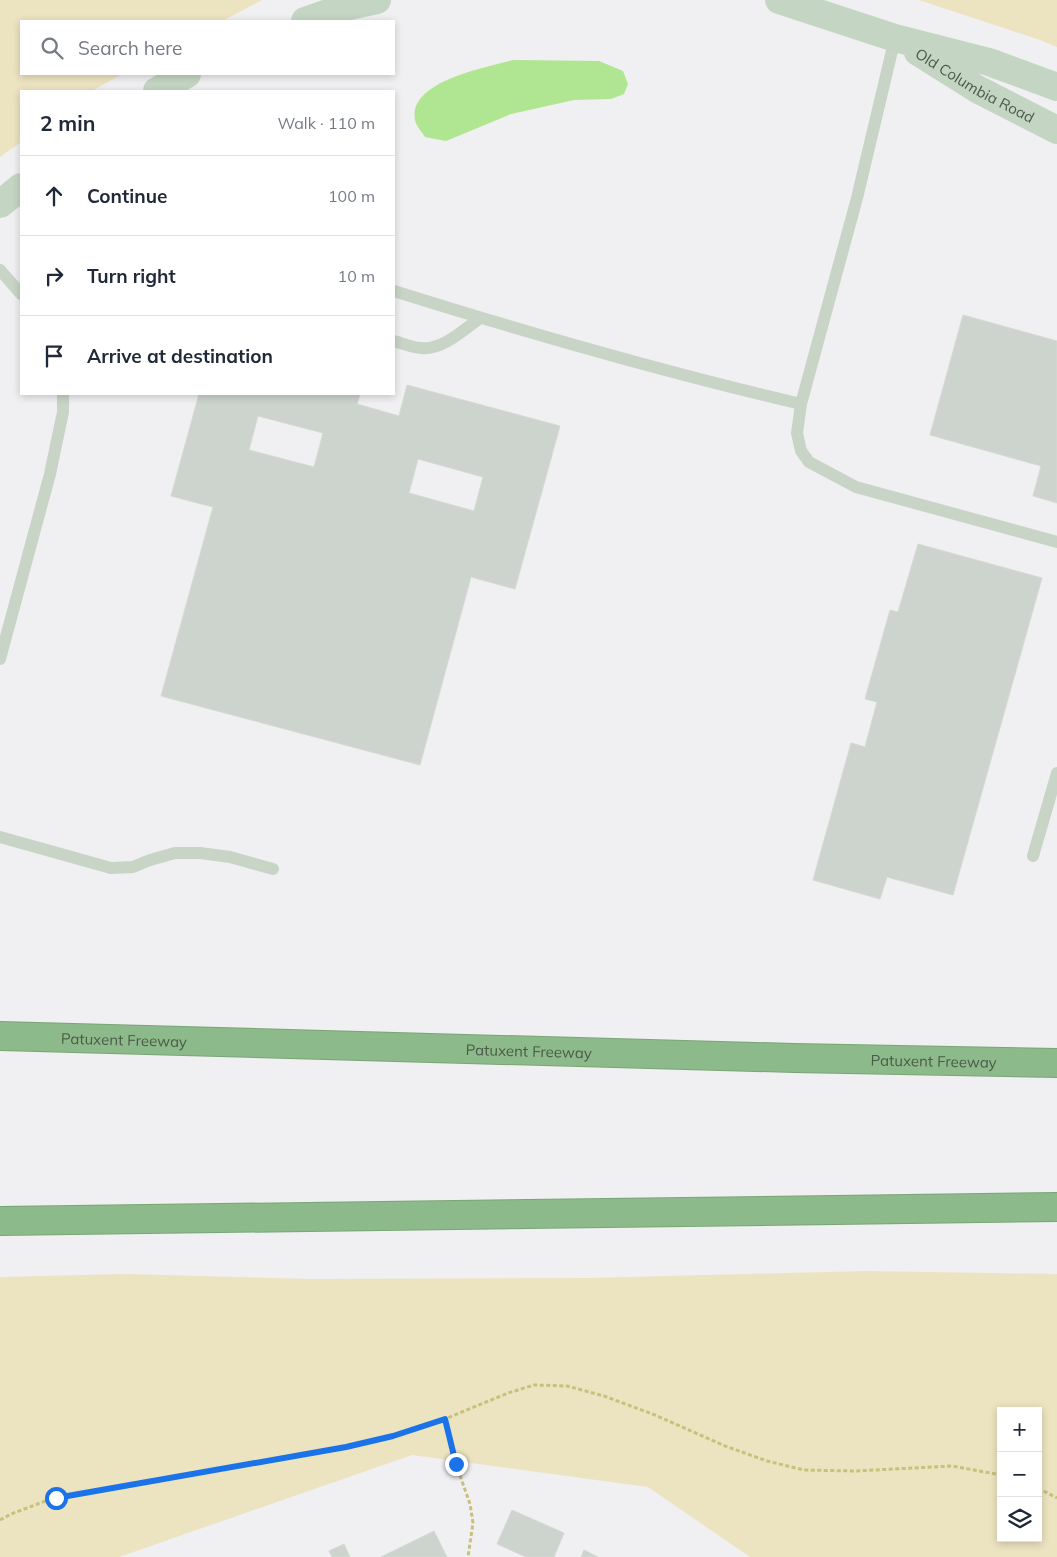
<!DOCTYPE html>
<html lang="en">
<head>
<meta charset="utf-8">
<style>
	body { margin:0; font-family:Mulish,sans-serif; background:#f2f2f3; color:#1f2937 }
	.controls { position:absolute; right:15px; bottom:15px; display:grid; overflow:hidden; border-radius:0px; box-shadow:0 2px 8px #0003 }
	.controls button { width:45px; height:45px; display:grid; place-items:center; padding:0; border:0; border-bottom:1px solid #e0e1e3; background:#fff; color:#1f2937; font:25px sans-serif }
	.stop { position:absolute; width:15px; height:15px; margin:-11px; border:4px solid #1a73e8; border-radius:50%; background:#fff }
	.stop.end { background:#1a73e8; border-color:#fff; box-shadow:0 1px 5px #0008 }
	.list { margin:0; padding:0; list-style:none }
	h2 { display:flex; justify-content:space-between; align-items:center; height:65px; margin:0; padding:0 20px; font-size:21px }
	h2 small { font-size:16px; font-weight:400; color:#747a83 }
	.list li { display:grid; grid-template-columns:32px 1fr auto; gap:15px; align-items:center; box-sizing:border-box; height:80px; padding:0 20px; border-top:1px solid #e0e1e3 }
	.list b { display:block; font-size:19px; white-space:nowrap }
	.list em { font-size:16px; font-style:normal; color:#747a83 }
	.icon { flex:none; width:28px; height:28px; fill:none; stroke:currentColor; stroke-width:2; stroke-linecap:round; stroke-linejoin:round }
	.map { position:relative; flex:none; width:1057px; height:1557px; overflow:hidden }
	.search { position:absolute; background:#fff; box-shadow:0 2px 8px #0003; left:20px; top:20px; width:375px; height:55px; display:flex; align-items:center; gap:12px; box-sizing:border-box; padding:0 18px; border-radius:0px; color:#747a83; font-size:19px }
	.panel { position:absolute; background:#fff; box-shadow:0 2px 8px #0003; left:20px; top:90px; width:375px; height:305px; border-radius:0px }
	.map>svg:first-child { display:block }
	.green { fill:#ece3c0; fill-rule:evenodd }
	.water { fill:#b0e591 }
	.building { fill:#cdd3cd; stroke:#d3dad4; fill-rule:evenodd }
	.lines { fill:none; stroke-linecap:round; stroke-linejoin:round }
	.highway-casing { stroke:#78a675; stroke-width:30 }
	.path { stroke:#c7c17b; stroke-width:3; stroke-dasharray:4 2.5; stroke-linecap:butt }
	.lane { stroke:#c8d5c6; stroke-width:12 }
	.secondary { stroke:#c4d6c3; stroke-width:28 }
	.highway { stroke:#8dba8a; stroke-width:28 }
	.route { stroke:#1a73e8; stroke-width:6 }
	.labels { text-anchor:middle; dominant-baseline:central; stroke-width:4.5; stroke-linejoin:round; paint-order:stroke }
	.street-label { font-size:15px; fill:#4a5b48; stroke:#fff }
</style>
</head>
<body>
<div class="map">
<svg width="1057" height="1557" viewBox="0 0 1057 1557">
	<rect width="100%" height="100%" fill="#f0eff1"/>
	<path class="green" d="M0 0H262L222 21H21V74H122L92 91H21V142L0 157Z
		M919 0H1057V47L1040 40Z
		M866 1271 1057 1274V1557H750L648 1487 412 1455 119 1557H0V1277L125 1274 310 1279 590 1278ZM1001 1411H1038V1538H1001Z"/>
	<path class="water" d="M513 60 599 61 623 71 628 84 624 94 611 99 574 100 511 114 446 141 425 137C422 132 416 126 415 120 408 81 486 68 513 60Z"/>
	<path class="building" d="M963 315 1057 341V503L1033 496 1041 466 930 435Z
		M407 385 560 426 515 589 471 577 420 765 161 696 213 507 171 496 199 394H360L357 404 399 416ZM258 416 323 433 314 467 249 450ZM418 459 483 477 474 511 409 493Z
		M918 544 1042 578 953 895 887 877 880 899 813 880 851 743 865 747 877 702 865 699 890 610 898 612Z
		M512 1510 564 1533 554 1557H526L497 1544Z
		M434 1531 447 1557H381Z
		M344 1544 350 1557H332L329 1551Z
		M584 1550 598 1557H581Z"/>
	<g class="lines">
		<g class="highway-casing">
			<g id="highway">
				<path id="s2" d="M0 1036 794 1058 1057 1063"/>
				<path d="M0 1221 1057 1207"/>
			</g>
		</g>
		<path class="path" d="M445 1419 456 1464 470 1504 473 1523 468 1557
			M1038 1488 1057 1498
			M0 1520 11 1514 56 1497 268 1461 345 1447 393 1436 445 1419 508 1393 534 1385 567 1386 604 1396 655 1415 725 1446 767 1461 804 1470 855 1471 952 1466 1001 1475"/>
		<path class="lane" d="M895 38 857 198 801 404 797 433 801 451 809 462 824 470 856 487 1057 542
			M0 270 21 294
			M394 291C528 333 664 372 801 404
			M394 341C402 343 412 348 421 348 443 350 463 330 480 318
			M0 659 50 474 63 412V394
			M0 837 111 868 133 867 150 860 175 853H200L230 857 273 869
			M1033 856 1057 773"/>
		<g class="secondary">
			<path d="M779 0 895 38 989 62 1057 87"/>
			<path d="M305 21 345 7 377 0"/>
			<path id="s1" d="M918 52 977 89 1057 130"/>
			<path d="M157 91 187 74"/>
			<path d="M0 204 21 187"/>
		</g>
		<use href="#highway" class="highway"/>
	</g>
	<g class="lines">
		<path class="route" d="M56 1498 346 1447 393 1436 445 1419 456 1464"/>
	</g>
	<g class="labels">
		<g class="street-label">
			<text stroke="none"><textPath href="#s1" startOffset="66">Old Columbia Road</textPath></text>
			<text stroke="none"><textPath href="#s2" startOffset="124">Patuxent Freeway</textPath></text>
			<text stroke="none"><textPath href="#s2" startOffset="529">Patuxent Freeway</textPath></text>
			<text stroke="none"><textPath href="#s2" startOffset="934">Patuxent Freeway</textPath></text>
		</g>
	</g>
</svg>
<div class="controls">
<button>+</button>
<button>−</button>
<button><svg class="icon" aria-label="layers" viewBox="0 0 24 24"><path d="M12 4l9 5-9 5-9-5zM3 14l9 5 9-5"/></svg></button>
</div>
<div class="stop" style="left:56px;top:1498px"></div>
<div class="stop end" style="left:456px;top:1464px"></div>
<div class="search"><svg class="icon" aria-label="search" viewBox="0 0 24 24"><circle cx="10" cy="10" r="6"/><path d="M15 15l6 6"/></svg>Search here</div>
<section class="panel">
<h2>2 min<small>Walk · 110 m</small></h2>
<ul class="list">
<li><svg class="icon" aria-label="ahead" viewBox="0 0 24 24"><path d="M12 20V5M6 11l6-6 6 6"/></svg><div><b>Continue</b></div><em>100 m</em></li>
<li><svg class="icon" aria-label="right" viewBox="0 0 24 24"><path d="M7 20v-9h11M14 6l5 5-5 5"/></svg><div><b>Turn right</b></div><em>10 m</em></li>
<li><svg class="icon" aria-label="arrive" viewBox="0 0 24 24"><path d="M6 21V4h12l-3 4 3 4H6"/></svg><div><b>Arrive at destination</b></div></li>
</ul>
</section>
</div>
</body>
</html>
